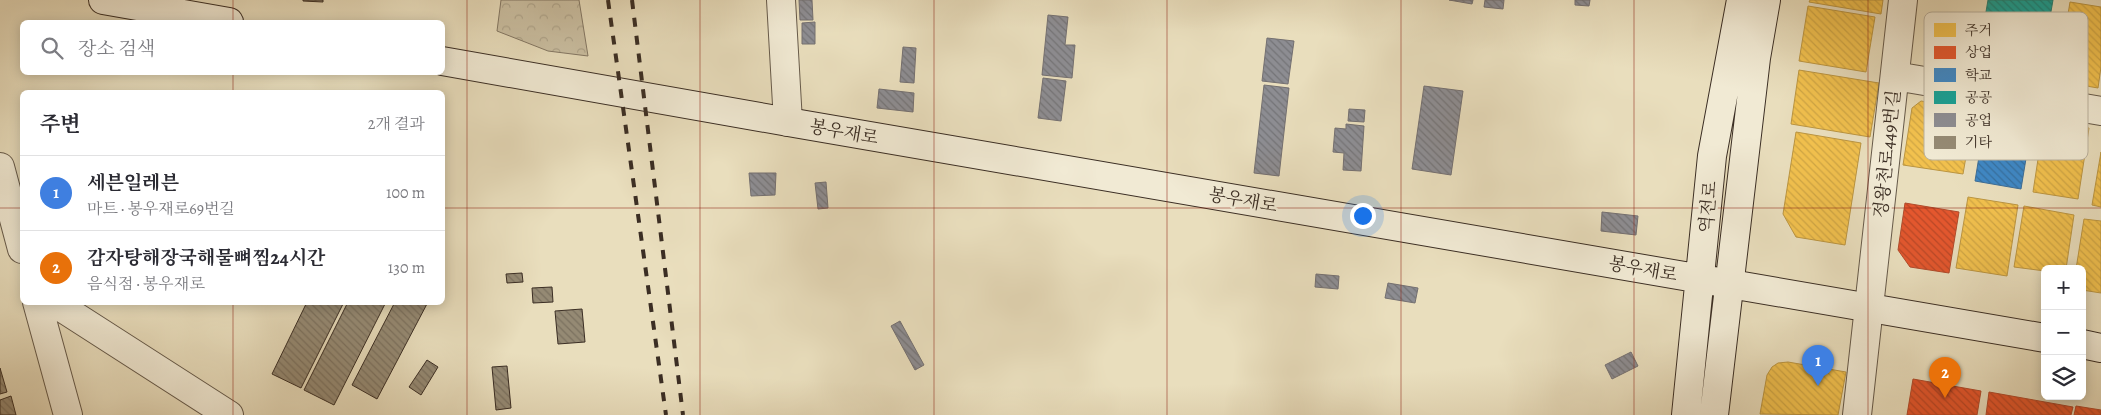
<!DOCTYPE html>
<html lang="ko">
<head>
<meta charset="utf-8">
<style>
	body { margin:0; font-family:Alegreya,"Noto Serif KR",serif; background:#f2f2f3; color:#2b2b33 }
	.controls { position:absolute; right:15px; bottom:15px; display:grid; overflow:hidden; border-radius:8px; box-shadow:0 2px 12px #0003 }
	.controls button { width:45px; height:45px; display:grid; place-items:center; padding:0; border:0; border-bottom:1px solid #e1e1e2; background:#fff; color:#2b2b33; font:25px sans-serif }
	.you { position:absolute; left:1362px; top:215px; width:18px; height:18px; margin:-12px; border:4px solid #fff; border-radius:50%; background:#1a73e8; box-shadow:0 0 0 8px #1a73e833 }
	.badge { display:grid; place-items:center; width:32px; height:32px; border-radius:50%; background:#2563eb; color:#fff; font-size:16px; font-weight:700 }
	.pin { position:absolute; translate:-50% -41px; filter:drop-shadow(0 1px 2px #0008) }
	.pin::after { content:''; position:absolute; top:26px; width:18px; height:15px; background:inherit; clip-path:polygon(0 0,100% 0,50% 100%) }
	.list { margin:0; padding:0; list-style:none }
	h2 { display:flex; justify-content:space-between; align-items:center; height:65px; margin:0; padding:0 20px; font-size:21px }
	h2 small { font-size:16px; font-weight:400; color:#7c7c81 }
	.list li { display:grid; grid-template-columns:32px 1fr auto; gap:15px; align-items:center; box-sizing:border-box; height:75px; padding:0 20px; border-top:1px solid #e1e1e2 }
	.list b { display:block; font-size:19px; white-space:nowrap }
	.list p { margin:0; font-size:16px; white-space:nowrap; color:#7c7c81 }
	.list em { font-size:16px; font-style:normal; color:#7c7c81 }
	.icon { flex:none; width:28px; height:28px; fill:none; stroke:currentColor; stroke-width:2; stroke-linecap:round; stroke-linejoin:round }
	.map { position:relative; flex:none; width:2101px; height:415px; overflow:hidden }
	.search { position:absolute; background:#fff; box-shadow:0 2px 12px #0003; left:20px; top:20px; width:425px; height:55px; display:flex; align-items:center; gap:12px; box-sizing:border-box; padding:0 18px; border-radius:8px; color:#7c7c81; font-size:19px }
	.panel { position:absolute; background:#fff; box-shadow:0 2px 12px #0003; left:20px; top:90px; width:425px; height:215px; border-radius:8px }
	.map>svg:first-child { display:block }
	.forest { fill:url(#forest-crowns); stroke:#837764 }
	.homes { fill:url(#homes-back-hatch); stroke:#bb9541 }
	.shops { fill:url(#shops-back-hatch); stroke:#b14b2b }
	.schools { fill:url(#schools-back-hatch); stroke:#3e6d95 }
	.public { fill:url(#public-back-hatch); stroke:#228075 }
	.industry { fill:url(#industry-back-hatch); stroke:#747071 }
	.building { fill:url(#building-back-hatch); stroke:#3b2e24 }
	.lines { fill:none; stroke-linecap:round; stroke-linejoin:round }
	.street-casing { stroke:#665a4a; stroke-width:30 }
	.secondary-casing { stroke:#3b2e24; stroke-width:30 }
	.street { stroke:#f1ead4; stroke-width:28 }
	.secondary { stroke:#f1ead4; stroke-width:28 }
	.rail { stroke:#3b2e24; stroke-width:4; stroke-dasharray:9 9; stroke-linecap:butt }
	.grid { fill:none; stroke:#8f2418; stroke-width:1; stroke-opacity:0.55 }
	.labels { text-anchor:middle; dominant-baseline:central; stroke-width:5; stroke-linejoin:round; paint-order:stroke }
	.street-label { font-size:18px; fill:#3b2e24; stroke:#f1ead4 }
	.key { fill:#f1ead4; stroke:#bab29f; stroke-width:1 }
	.key-label { font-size:14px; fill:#3b2e24 }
</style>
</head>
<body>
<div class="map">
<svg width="2101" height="415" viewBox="0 0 2101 415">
	<defs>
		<pattern id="forest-crowns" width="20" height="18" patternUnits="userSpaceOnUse" patternTransform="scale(1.25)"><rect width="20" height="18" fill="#cbc0a3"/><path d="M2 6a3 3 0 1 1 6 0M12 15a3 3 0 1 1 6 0" fill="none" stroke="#afa58c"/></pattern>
		<pattern id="homes-back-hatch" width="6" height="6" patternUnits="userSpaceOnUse" patternTransform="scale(1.25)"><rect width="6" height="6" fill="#f2c14e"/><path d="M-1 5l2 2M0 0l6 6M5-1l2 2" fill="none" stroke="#d0a644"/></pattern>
		<pattern id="shops-back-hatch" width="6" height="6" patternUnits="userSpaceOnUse" patternTransform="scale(1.25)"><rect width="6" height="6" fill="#e4572e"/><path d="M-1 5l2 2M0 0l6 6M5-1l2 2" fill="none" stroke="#ba4827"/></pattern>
		<pattern id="schools-back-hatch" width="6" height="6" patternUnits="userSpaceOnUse" patternTransform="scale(1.25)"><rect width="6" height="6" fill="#3f88c5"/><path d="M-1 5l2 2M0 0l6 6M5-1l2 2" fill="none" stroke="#3670a0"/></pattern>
		<pattern id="public-back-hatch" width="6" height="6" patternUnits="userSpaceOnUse" patternTransform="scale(1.25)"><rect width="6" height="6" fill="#17a398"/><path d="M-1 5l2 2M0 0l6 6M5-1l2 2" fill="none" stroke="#16857c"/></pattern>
		<pattern id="industry-back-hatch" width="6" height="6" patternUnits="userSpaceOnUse" patternTransform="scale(1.25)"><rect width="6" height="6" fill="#8d8d92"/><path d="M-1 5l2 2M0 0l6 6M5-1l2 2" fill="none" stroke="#747477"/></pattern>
		<pattern id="building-back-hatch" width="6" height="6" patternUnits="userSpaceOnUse" patternTransform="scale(1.25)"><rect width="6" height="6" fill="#958a74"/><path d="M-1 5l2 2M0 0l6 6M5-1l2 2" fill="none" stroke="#7b715f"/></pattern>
	</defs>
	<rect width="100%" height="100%" fill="#e9debd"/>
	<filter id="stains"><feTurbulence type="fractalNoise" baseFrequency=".004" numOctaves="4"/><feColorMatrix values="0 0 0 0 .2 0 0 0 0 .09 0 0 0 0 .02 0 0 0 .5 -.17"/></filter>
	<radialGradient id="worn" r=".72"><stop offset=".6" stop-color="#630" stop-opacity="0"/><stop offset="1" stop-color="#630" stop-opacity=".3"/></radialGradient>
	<path class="forest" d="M501 0H579L588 56 548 51 497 31Z"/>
	<path class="homes" d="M1810 0H1883L1881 14 1809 2Z
		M2070 2 2101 7V67L2098 88 2057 81Z
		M1808 6 1875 17 1866 72 1799 61Z
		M1799 70 1879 83 1870 137 1791 124Z
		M1921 101 1974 110 1963 174 1903 165 1912 108Z
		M2044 120 2089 128 2078 199 2033 192Z
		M1796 132 1861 143 1845 245 1796 237 1783 214Z
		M2101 152V207L2092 205Z
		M1968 197 2018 205 2007 276 1956 268Z
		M2024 206 2074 215 2066 269H2045V271L2014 267Z
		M2084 219 2101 221V293L2082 290V269H2076Z
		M1788 362 1846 372 1838 415 1760 414 1767 375 1772 367 1778 363Z"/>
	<path class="shops" d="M1905 203 1959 212 1949 273 1910 267 1898 250Z
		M1913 379 1981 391 1977 415H1907Z
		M1989 392 2073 407 2071 415H1986Z
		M2076 406 2101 410V415H2074Z"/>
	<path class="schools" d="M1987 108 2033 116 2021 189 1975 181Z"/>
	<path class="public" d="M1988 0H2053L2040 75 1977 65Z"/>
	<path class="industry" d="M799 0H812L813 20H800Z
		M1449 0H1473L1472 4Z
		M1485 0H1504L1503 9 1484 7Z
		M1575 0H1590L1589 6 1575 5Z
		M1048 15 1068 17 1065 45H1075L1072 78 1042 75Z
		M815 22V44H802V23Z
		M1267 38 1294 41 1288 84 1262 81Z
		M903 47 916 48 914 83 900 82Z
		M1043 78 1066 81 1061 121 1038 118Z
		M1264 85 1289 88 1279 176 1254 173Z
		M1424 86 1463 91 1451 175 1412 169Z
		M879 89 914 93 913 112 877 108Z
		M1349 109 1365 110 1364 122 1348 121Z
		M1346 124 1364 126 1361 171 1343 170 1344 153 1333 152 1335 128 1346 129Z
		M749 173H776L775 195 751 196Z
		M826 182 828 208 818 209 815 183Z
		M1602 212 1638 216 1636 235 1601 231Z
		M1316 274 1339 276 1338 289 1315 287Z
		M1388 283 1418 288 1415 303 1385 298Z
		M900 321 924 365 915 370 891 326Z
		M1631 352 1638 366 1612 379 1605 365Z"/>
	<path class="building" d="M303 0H323V2L303 1Z
		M522 273 523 282 507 283 506 274Z
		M552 287 553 302 533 303 532 288Z
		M307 302H344L301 388 272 374Z
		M348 302H386L334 405 304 390Z
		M395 302H428L377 399 352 385Z
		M582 309 585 342 558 344 555 311Z
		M427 360 438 367 421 395 409 387Z
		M507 366 511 408 496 410 492 367Z
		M0 368 7 392 0 394Z
		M11 396 16 415H0V400Z"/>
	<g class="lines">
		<g class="street-casing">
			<path id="street" d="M781 0 788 122
				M1895 76 2101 111
				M0 167 22 249
				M37 302 68 415
				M53 302 229 415
				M1857 415 1903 0"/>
		</g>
		<g class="secondary-casing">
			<path id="secondary" d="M103 0 229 22
				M442 61 794 123 2045 338
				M2082 344 2101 348
				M1686 415 1712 156 1741 0
				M1714 415 1756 58 1766 0"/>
		</g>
		<use href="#street" class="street"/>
		<use href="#secondary" class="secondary"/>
		<path class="rail" d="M608 0 666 415
			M632 0 683 415"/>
	</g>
	<path class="grid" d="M233 0V22M467 0V415M700 0V415M934 0V415M1167 0V415M1401 0V415M1634 0V415M1868 0V415M233 72V92M0 208H22M442 208H2101M233 302V415"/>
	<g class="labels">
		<g class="street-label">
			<text transform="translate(844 132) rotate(10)">봉우재로</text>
			<text transform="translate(1887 154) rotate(-84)">정왕천로449번길</text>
			<text transform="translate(1243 200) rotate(10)">봉우재로</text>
			<text transform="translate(1708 207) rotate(-85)">역전로</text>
			<text transform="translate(1643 269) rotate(10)">봉우재로</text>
		</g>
	</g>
	<rect x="1924" y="12" width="164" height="148" rx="8" class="key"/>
	<rect x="1934" y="23" width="22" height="14" fill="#f2c14e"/>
	<rect x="1934" y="46" width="22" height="13" fill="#e4572e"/>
	<rect x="1934" y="68" width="22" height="14" fill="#3f88c5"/>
	<rect x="1934" y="91" width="22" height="13" fill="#17a398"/>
	<rect x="1934" y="113" width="22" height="14" fill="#8d8d92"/>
	<rect x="1934" y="136" width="22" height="13" fill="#958a74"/>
	<g class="key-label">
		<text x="1965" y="35">주거</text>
		<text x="1965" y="57">상업</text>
		<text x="1965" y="80">학교</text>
		<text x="1965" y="102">공공</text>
		<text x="1965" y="125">공업</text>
		<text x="1965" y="147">기타</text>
	</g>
	<rect width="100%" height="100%" filter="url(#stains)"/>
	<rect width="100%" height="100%" fill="url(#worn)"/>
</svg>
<div class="controls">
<button>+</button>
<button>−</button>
<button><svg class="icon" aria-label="layers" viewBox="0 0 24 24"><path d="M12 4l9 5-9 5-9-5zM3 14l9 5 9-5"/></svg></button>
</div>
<div class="you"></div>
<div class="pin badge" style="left:1818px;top:386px;background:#3f7fe0">1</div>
<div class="pin badge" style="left:1945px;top:398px;background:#e8710a">2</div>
<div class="search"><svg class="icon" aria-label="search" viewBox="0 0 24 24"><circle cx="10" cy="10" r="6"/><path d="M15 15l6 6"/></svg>장소 검색</div>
<section class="panel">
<h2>주변<small>2개 결과</small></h2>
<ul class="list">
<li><span class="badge" style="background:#3f7fe0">1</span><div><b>세븐일레븐</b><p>마트 · 봉우재로69번길</p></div><em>100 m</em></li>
<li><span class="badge" style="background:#e8710a">2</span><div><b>감자탕해장국해물뼈찜24시간</b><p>음식점 · 봉우재로</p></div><em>130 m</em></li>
</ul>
</section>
</div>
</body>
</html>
